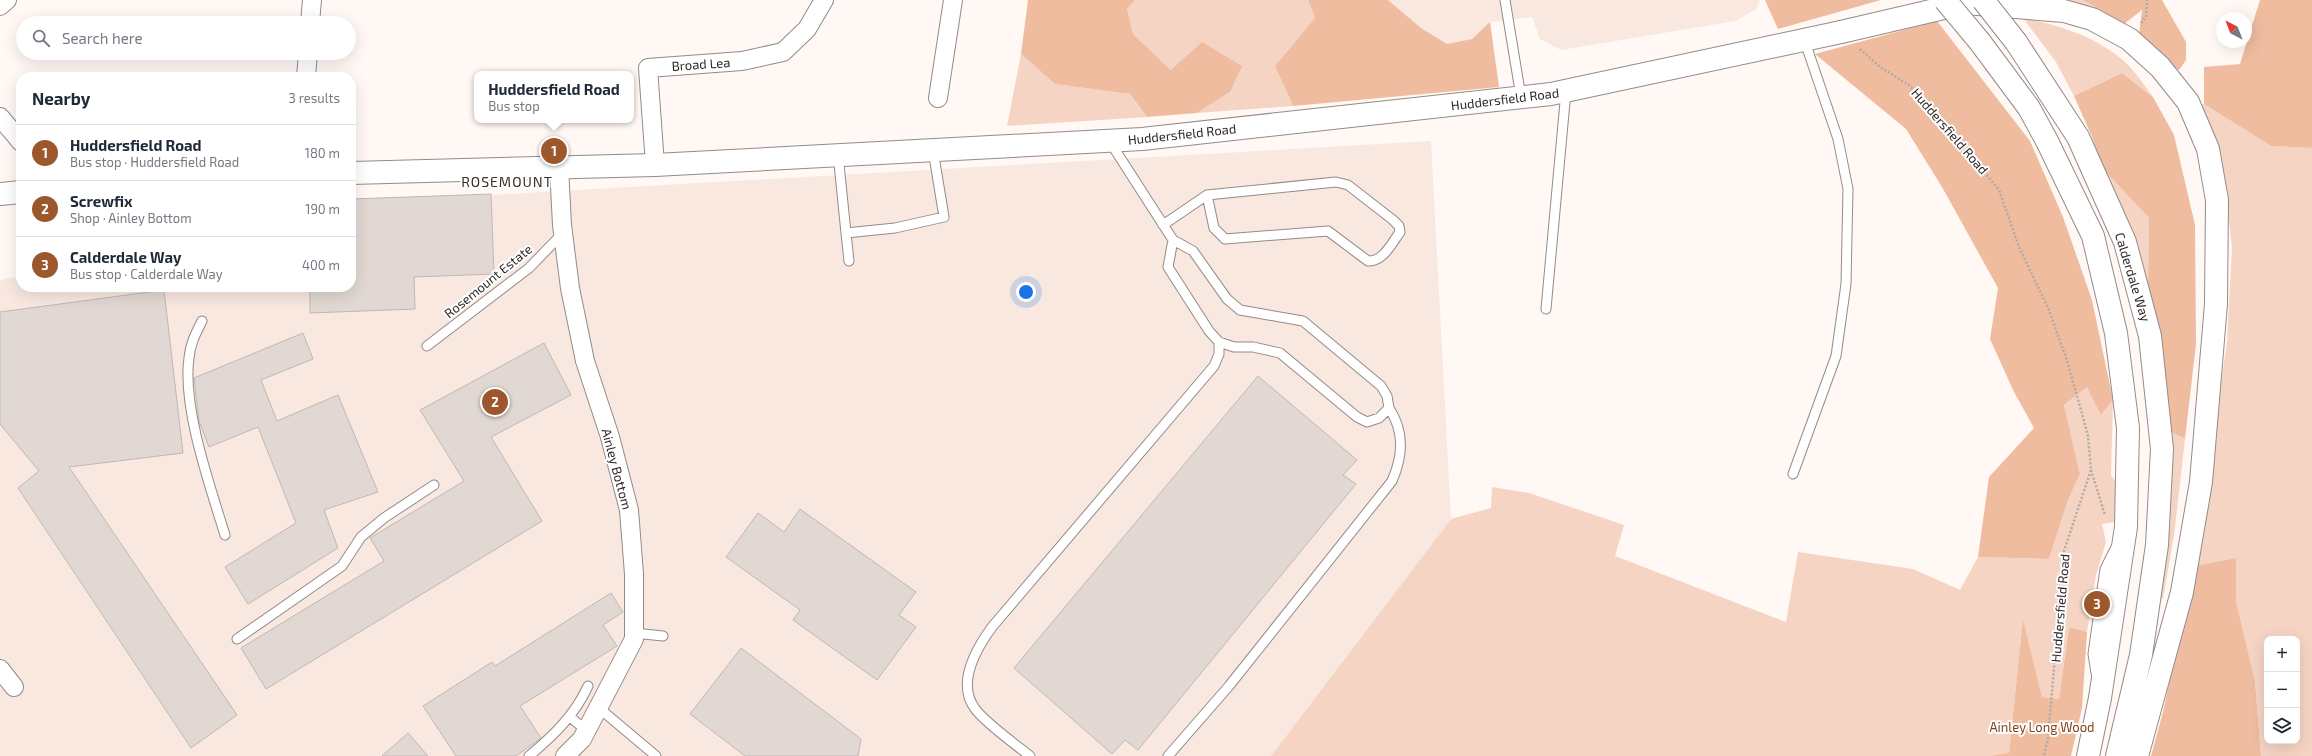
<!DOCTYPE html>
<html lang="en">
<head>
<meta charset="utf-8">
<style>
	body { margin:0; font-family:"Exo 2",sans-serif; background:#f6f6f7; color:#1f2937 }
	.controls { position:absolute; right:12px; bottom:12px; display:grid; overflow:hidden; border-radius:8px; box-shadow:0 4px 16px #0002 }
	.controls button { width:36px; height:36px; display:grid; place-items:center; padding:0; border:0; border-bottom:1px solid #e0e1e3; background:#fff; color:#1f2937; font:20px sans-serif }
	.compass { position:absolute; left:2216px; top:12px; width:36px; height:36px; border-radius:50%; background:#fff; box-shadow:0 4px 16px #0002; rotate:318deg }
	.you { position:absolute; left:1026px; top:292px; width:14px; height:14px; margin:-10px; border:3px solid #fff; border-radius:50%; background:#1a73e8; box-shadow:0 0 0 6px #1a73e833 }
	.badge { display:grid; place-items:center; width:26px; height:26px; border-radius:50%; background:#9d572d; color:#fff; font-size:13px; font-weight:700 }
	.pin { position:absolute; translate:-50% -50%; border:2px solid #fff; box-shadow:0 1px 4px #0006 }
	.popup { position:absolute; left:474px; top:71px; width:160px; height:52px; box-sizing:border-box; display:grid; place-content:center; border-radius:8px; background:#fff; filter:drop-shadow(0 1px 3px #0005); font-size:13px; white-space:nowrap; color:#747a83 }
	.popup b { font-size:15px; color:#1f2937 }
	.popup::after { content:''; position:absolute; left:50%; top:100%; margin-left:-8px; border:8px solid transparent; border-top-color:#fff }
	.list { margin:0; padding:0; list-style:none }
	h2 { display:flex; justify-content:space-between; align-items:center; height:52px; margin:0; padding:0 16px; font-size:17px }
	h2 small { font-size:13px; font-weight:400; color:#747a83 }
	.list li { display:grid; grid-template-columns:26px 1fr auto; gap:12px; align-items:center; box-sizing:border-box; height:56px; padding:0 16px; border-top:1px solid #e0e1e3 }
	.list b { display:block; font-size:15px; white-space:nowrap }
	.list p { margin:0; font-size:13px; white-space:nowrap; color:#747a83 }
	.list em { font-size:13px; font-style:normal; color:#747a83 }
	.icon { flex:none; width:22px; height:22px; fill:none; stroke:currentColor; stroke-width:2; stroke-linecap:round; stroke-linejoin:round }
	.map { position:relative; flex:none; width:2312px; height:756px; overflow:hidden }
	.search { position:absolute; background:#fff; box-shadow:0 4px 16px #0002; left:16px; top:16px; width:340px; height:44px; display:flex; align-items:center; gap:10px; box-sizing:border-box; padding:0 14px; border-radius:22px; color:#747a83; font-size:15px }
	.panel { position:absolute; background:#fff; box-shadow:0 4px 16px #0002; left:16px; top:72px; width:340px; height:220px; border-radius:16px }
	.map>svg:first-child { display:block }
	.built { fill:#f9e8e0 }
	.green { fill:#f5d4c3; fill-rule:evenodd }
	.forest { fill:#efbca0 }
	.building { fill:#e1d8d3; stroke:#c0b7b3 }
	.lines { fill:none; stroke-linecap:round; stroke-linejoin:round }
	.service-casing { stroke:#938b87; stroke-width:11 }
	.minor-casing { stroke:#938b87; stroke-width:20 }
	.tertiary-casing { stroke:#938b87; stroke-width:24 }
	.trunk-casing { stroke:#938b87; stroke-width:24 }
	.path { stroke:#b0aaa7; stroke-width:2.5; stroke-dasharray:2 2; stroke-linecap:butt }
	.service { stroke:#fff; stroke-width:9 }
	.minor { stroke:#fff; stroke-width:18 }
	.tertiary { stroke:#fff; stroke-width:22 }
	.trunk { stroke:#fff; stroke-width:22 }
	.trunk-bridge-casing { stroke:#938b87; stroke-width:24; stroke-linecap:butt }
	.trunk-bridge { stroke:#fff; stroke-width:22 }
	.labels { text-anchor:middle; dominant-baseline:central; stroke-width:4; stroke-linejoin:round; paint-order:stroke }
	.street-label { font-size:13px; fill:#2b2726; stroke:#fff }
	.park-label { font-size:13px; fill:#81431c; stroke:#fff }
	.neighbourhood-label { font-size:14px; letter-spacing:1px; fill:#362f2b; stroke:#fff }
</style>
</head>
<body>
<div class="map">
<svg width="2312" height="756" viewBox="0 0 2312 756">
	<rect width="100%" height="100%" fill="#fff8f4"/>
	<path class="built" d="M1388 0H1760L1756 9 1736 21 1561 50 1540 39 1532 17 1490 22 1472 39 1447 44 1421 28Z
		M1431 141 1451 519 1271 756H0V280L21 276V287H351V203Z"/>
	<path class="green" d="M1135 0H1308L1315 18 1275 66 1293 106 1197 113 1230 92 1171 70 1133 34 1127 9Z
		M2070 0H2083L2105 13Z
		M2023 18C2059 25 2096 37 2124 61 2135 71 2144 85 2153 97L2122 73 2074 96 2056 62Z
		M1021 54 1055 84 1130 94 1147 117 1007 126Z
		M2204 104 2271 146 2312 148V756H2261L2255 681 2236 601V558L2194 566 2227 342 2232 247 2226 194 2201 105ZM2267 639H2297V741H2267Z
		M2103 169 2149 218 2148 286Z
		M2087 387 2102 414 2113 400 2111 475 2116 483 2115 522 2102 524 2106 542 2096 575 2087 632 2069 627 2059 699 2042 697 2023 620 2009 754 1989 756H1271L1451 519 1491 508 1492 487 1529 493 1624 525 1615 556 1786 622 1798 552 1913 569 1960 590 1978 557 2049 559 2068 500 2080 474 2064 405Z
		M2167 430 2185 439 2174 536 2163 598 2159 599Z"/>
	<path class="forest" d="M1028 0H1135L1127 9 1133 34 1171 70 1202 42 1242 66 1230 92 1197 113 1147 117 1130 94 1055 84 1021 54Z
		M1308 0H1388L1421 28 1447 44 1472 39 1490 22 1499 87 1293 106 1275 66 1315 18Z
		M1765 0H1881L1778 29Z
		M2083 0H2162L2186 42V60L2179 70 2164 61 2139 35 2142 10 2124 24Z
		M2260 0H2312V148L2271 146 2204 104V67L2240 64Z
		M1937 21 2030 141 2063 217 2092 300 2113 400 2101 415 2087 387 2064 405 2080 474 2068 500 2049 559 1978 557 1989 477 2034 428 2014 392 1990 339 1998 288 1942 187 1906 129 1815 54Z
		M2122 73 2153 97 2174 135 2195 225 2196 344 2185 439 2167 430 2148 286 2149 218 2103 169 2092 137 2074 96Z
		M2236 558V601L2255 681 2261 756H2151L2163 712 2194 566Z
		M2023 619 2042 697 2059 699 2069 627 2087 632 2082 708 2071 756H1989L2009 753Z"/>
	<path class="building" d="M491 194 494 274 414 277 415 309 310 313V287H351V199Z
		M164 290 183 453 69 467 237 715 191 748 18 488 39 471 0 424V312Z
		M303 333 313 359 261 380 277 421 338 395 378 492 324 510 338 548 248 604 225 567 296 523 258 427 209 447 199 421 194 378Z
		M544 343 571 395 491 437 542 521 266 689 241 648 384 561 370 538 464 481 420 410Z
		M1258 376 1357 460 1343 475 1356 484 1138 750 1125 740 1112 754 1014 668Z
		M800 509 916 592 899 615 916 627 877 680 793 620 800 610 726 557 758 513 784 532Z
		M611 593 623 612 603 625 617 646 520 706 541 738 516 756H456L423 706 492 662 495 666Z
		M741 648 861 739 858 756H745L690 714Z
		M408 733 428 756H382Z"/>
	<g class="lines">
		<g class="service-casing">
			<path id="service" d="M1505 0 1521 97
				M1110 142 1173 240 1193 251 1227 299 1240 310 1303 321 1381 386 1387 396 1389 408 1379 418 1367 422 1357 417 1280 353 1253 347H1234L1219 342 1209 331 1168 267 1173 240
				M838 154 846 233 895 228 944 217 933 150
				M1163 225 1207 195 1336 182 1348 185 1393 220 1399 226 1400 232C1392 243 1383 262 1368 261L1328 231 1225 239 1214 228 1207 195
				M846 233 849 261
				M1546 309 1566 91
				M202 321C196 333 190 344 189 358 182 407 210 486 225 535
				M427 346 529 268 563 233
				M1793 474 1836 356 1846 284 1848 189 1838 139 1804 39
				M634 633 663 636
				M237 639 342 566 361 537 384 518 434 485
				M2096 673 2093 654 2105 569 2115 549
				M599 708 656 756
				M570 717 587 731
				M529 756C553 736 575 715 588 686
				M1030 756C1015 744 987 724 976 710 955 684 976 649 992 627L1214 366 1219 354V342
				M1168 756 1229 686 1392 481C1403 456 1405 432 1389 408"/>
		</g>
		<g class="minor-casing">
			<path id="minor" d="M0 6 7 0
				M310 23 312 0
				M306 77 308 53
				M938 98 953 0
				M0 117 21 142
				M655 165 648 68 742 61 783 52 807 29 824 0
				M559 167 562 225 570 288 585 361 610 437 629 510 634 574V639L582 739 565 756
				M0 669 14 687"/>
		</g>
		<g class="tertiary-casing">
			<path id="tertiary" d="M351 173 655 165 1142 139 1551 94 1841 32
				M0 194 21 192"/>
		</g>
		<g class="trunk-casing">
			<path id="trunk" d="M1841 32 1965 3 2064 11 2092 19 2129 39 2160 67 2188 102 2208 149 2217 200 2216 304 2201 482 2182 592 2137 756
				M1980 42 2029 108 2047 141 2093 236 2116 333 2128 428 2126 527 2100 698 2088 756
				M2016 42 2078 137 2125 242 2150 336 2162 449 2157 545 2141 655 2117 756"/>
		</g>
		<path class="path" d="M2141 23 2146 17 2147 0
			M1860 49 1880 67 1909 85 1940 123 1971 156 1999 190 2019 247 2049 310 2067 361 2078 399 2088 436 2091 470 2064 551 2048 738 2044 756
			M2091 470 2105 515"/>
		<use href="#service" class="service"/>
		<use href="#minor" class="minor"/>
		<use href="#tertiary" class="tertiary"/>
		<use href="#trunk" class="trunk"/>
		<g class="trunk-bridge-casing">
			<path id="trunk-bridge" d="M1945 0 1980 42
				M1983 0 2016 42"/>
		</g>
		<use href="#trunk-bridge" class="trunk-bridge"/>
	</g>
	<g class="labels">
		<g class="street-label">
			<text transform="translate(701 64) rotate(-4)">Broad Lea</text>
			<text transform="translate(1505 99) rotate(-7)">Huddersfield Road</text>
			<text transform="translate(1950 131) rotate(49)">Huddersfield Road</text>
			<text transform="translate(1182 134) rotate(-6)">Huddersfield Road</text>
			<text transform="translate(2133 277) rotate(73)">Calderdale Way</text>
			<text transform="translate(488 281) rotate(-39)">Rosemount Estate</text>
			<text transform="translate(617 469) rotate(75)">Ainley Bottom</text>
			<text transform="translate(2060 608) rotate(-85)">Huddersfield Road</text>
		</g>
		<g class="park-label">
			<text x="2042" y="727">Ainley Long Wood</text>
		</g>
		<g class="neighbourhood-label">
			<text x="507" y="181">ROSEMOUNT</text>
		</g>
	</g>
</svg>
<div class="controls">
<button>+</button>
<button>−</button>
<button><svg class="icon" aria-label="layers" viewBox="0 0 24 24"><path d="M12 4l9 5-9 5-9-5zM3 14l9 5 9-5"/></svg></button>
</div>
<svg class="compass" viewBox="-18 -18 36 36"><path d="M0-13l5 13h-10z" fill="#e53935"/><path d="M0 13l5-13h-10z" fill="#747a83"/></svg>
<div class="you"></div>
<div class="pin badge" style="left:554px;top:151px">1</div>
<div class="popup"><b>Huddersfield Road</b>Bus stop</div>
<div class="pin badge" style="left:495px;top:402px">2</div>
<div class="pin badge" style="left:2097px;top:604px">3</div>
<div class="search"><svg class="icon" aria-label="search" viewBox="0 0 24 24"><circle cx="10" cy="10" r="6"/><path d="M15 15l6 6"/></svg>Search here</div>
<section class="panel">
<h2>Nearby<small>3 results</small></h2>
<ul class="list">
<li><span class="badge">1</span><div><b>Huddersfield Road</b><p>Bus stop · Huddersfield Road</p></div><em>180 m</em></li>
<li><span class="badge">2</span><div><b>Screwfix</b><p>Shop · Ainley Bottom</p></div><em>190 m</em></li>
<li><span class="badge">3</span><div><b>Calderdale Way</b><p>Bus stop · Calderdale Way</p></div><em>400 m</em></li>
</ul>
</section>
</div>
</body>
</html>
